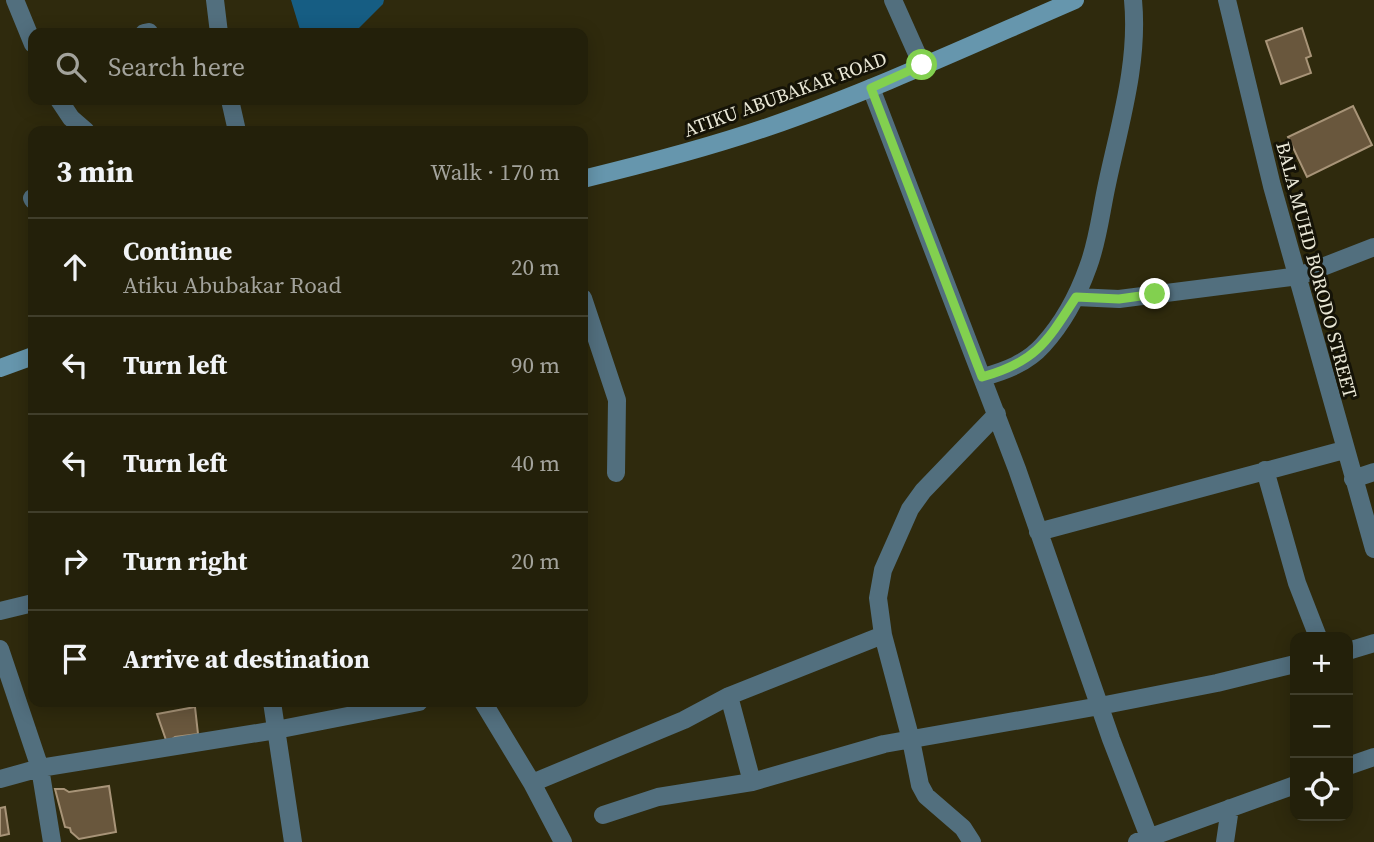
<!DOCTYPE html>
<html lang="en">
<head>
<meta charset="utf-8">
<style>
	body { margin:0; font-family:"Source Serif 4",serif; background:#2b2813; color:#f1f3f6 }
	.controls { position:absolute; right:21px; bottom:21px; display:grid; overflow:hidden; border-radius:14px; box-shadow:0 4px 18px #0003 }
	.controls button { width:63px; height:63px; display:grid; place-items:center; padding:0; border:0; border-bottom:2px solid #403e2b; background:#23200a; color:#f1f3f6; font:35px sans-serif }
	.stop { position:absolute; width:21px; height:21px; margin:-16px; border:5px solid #82d04f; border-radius:50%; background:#fff }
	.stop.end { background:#82d04f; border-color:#fff; box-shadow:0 2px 7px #0008 }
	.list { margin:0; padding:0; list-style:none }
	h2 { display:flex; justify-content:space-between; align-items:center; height:91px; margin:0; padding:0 28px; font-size:30px }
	h2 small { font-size:23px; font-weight:400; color:#a3a39c }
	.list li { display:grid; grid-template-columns:46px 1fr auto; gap:21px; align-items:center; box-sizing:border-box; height:98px; padding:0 28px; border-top:2px solid #403e2b }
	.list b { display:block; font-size:26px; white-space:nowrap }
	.list p { margin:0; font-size:23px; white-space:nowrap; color:#a3a39c }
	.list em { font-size:23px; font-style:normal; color:#a3a39c }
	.icon { flex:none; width:38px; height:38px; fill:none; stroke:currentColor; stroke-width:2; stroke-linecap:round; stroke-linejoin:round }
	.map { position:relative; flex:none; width:1374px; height:842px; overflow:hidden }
	.search { position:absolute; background:#23200a; box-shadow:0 4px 18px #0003; left:28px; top:28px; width:560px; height:77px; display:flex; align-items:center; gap:18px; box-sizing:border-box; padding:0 24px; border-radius:14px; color:#a3a39c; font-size:26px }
	.panel { position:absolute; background:#23200a; box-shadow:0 4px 18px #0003; left:28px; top:126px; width:560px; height:581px; border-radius:14px }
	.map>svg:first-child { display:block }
	.water { fill:#165d83 }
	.building { fill:#69573d; stroke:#a89478; stroke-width:2 }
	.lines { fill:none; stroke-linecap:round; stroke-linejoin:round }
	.street { stroke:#526f7e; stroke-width:18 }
	.secondary { stroke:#6696ad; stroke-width:18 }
	.route { stroke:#82d04f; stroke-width:9 }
	.labels { text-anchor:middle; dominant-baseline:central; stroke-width:6; stroke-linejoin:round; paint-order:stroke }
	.street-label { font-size:19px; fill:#eae8d7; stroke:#151307 }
</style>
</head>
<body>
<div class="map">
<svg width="1374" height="842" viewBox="0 0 1374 842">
	<rect width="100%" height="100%" fill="#2f2a0d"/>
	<path class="water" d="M291 0H384L383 4 354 33H301Z"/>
	<path class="building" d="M1302 28 1311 56 1306 58 1311 73 1281 84 1266 41Z
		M1353 106 1372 145 1307 177 1288 137Z
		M195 707 198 734 175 737 167 743 157 714Z
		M109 786 116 832 79 839 71 832 70 828 65 827 55 789H64L69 792Z
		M5 807 9 834 0 836V808Z"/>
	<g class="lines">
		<path class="street" d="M15 0 33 44
			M215 0 219 33
			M893 0 922 65
			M1227 0 1272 186 1374 549
			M144 33 149 32
			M871 88 1017 469 1111 739 1149 837
			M59 100 71 118 86 131
			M230 100 237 131
			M32 198 33 200
			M1076 297 1119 299 1299 276 1374 247
			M583 298 617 400 616 473
			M983 377C1005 371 1027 363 1043 345 1063 323 1078 295 1088 267 1098 241 1101 211 1107 184 1120 123 1139 62 1133 0
			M1265 470 1297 583 1318 637
			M1353 479 1374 472
			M1038 532 1344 450
			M0 611 33 603
			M0 649 40 768 52 842
			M1348 651 1374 643
			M729 696 752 782
			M272 702 293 842
			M483 702 532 783 563 842
			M1348 766 1374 757
			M0 779 40 768 276 730 419 702
			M532 783 684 720 729 696 883 635
			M603 815 658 797 752 782 884 744 1100 706 1217 683 1295 664
			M972 842 963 828 926 796 920 785 911 740 883 635 878 598 883 570 910 509 923 491 997 414
			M1137 842 1295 785
			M1225 842 1230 808"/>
		<path class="secondary" d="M583 179C645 164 707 148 768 127 872 91 973 44 1075 0
			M0 368 33 356"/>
	</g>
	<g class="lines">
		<path class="route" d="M922 65 871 88 982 377C1036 362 1047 342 1076 297L1119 299 1155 294"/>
	</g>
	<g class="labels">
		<g class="street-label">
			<text transform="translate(785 94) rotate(-20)">ATIKU ABUBAKAR ROAD</text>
			<text transform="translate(1317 270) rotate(75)">BALA MUHD BORODO STREET</text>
		</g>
	</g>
</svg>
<div class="controls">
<button>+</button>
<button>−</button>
<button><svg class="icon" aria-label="locate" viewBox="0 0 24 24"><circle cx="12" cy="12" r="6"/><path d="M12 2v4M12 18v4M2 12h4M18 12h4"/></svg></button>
</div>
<div class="stop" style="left:922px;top:65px"></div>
<div class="stop end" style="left:1155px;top:294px"></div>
<div class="search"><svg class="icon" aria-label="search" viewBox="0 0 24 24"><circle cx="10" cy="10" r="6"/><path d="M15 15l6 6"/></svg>Search here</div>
<section class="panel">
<h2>3 min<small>Walk · 170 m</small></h2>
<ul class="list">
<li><svg class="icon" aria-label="ahead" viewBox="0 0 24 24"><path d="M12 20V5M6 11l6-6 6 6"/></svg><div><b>Continue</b><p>Atiku Abubakar Road</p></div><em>20 m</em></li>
<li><svg class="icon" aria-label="left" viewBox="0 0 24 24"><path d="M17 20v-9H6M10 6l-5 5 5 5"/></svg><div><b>Turn left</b></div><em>90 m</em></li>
<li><svg class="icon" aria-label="left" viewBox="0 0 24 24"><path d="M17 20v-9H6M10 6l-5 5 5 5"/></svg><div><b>Turn left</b></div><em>40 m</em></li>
<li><svg class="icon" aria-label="right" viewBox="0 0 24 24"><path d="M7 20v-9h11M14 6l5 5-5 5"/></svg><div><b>Turn right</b></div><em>20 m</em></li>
<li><svg class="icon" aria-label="arrive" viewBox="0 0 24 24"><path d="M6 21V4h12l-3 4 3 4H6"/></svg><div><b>Arrive at destination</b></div></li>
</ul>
</section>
</div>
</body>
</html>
